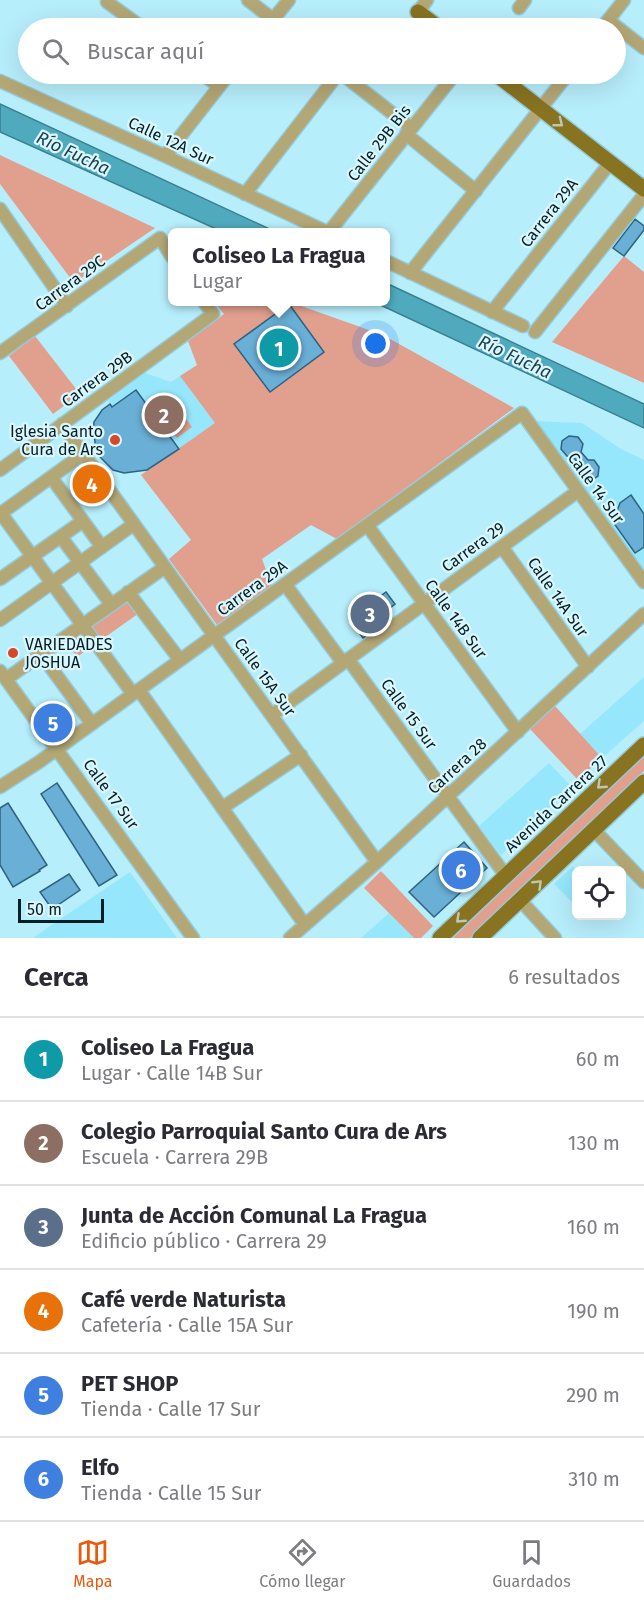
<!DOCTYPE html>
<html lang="es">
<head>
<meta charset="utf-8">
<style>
	body { margin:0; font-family:"Fira Sans",sans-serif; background:#f2f2f3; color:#2b2b33 }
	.controls { position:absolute; right:18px; bottom:18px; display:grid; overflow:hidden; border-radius:9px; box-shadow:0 6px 24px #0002 }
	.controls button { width:54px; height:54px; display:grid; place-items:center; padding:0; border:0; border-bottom:2px solid #e1e1e2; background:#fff; color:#2b2b33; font:30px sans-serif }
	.scale { position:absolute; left:18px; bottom:15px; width:86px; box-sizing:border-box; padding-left:6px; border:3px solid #021f26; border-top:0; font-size:16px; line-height:21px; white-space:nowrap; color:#021f26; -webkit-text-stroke:4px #dbf6fd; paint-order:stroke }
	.you { position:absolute; left:376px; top:344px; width:21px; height:21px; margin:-15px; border:4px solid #fff; border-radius:50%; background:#1a73e8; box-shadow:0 0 0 9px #1a73e833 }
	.badge { display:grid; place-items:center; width:39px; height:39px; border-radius:50%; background:#ea580c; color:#fff; font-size:20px; font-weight:700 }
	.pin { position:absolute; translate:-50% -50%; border:3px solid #fff; box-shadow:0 2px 6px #0006 }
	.popup { position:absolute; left:168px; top:228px; width:222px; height:78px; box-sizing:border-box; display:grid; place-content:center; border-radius:9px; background:#fff; filter:drop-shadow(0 2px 4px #0005); font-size:20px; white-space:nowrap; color:#7c7c81 }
	.popup b { font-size:22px; color:#2b2b33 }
	.popup::after { content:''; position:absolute; left:50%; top:100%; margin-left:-12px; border:12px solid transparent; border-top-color:#fff }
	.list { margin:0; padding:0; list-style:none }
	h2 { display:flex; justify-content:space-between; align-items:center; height:78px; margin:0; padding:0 24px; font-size:26px }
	h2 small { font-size:20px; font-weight:400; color:#7c7c81 }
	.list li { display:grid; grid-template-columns:39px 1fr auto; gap:18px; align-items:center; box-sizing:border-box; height:84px; padding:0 24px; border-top:2px solid #e1e1e2 }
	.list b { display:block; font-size:22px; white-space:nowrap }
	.list p { margin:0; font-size:20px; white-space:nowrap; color:#7c7c81 }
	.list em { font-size:20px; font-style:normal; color:#7c7c81 }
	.icon { flex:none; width:33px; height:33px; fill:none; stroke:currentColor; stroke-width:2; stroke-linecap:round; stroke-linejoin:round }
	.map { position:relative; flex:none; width:644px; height:938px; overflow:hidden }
	.search { position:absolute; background:#fff; box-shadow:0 6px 24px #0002; left:18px; right:18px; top:18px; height:66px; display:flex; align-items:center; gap:15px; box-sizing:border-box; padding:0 21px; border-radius:33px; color:#7c7c81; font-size:22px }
	.sheet { height:582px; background:#fff }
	nav { display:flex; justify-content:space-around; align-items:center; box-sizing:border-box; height:84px; border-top:2px solid #e1e1e2; background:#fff; font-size:16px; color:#7c7c81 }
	nav a { display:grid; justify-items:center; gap:3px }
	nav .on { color:#ea580c }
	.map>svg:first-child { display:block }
	.built { fill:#96e7fb }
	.green { fill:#e19f8e }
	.water { fill:#50aabe; stroke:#398090; stroke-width:1.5 }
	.building { fill:#6aafd6; stroke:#2d6380; stroke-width:1.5 }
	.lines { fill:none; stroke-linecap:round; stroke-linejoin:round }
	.minor-casing { stroke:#96c9d5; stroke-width:15 }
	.major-casing { stroke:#96c9d5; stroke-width:18 }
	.minor { stroke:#b4a776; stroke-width:12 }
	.major { stroke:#877320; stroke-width:15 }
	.oneway { stroke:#bec8b0 }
	.poi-dot { fill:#d44a28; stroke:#dbf6fd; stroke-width:2 }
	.labels { text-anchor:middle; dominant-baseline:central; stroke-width:4.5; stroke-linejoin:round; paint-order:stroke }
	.street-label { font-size:16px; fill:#021f26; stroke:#dbf6fd }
	.poi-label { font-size:16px; fill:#021f26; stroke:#dbf6fd; text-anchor:end }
	.water-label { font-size:18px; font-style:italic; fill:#19424c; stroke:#dbf6fd }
</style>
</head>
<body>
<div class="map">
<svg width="644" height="938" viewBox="0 0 644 938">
	<rect width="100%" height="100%" fill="#b7eefc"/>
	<path class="built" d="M145 373 171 382 180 376 216 423 154 466 108 401Z
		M533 421 582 423 621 449 644 460V572Z
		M644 677V721L602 758 580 734Z
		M549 763 571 786 501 855 479 826Z
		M573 866 577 870 576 906 554 884Z
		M130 872 177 938H33L47 928Z
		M389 913 414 938H361Z"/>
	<path class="green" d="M0 155 155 228 74 283 0 184Z
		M624 256 644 272V383L552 342Z
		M214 302H290L383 335 514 408 337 539 311 525 262 559 272 586 217 625 169 559 191 540 141 475 215 423 180 376 197 365 188 341 224 314Z
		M35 336 80 394 53 414 9 356Z
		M168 395 192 427 177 438 153 406Z
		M59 583 87 621 128 592 142 611 77 657 63 638 78 628Z
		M555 706 602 758 578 780 530 729Z
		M644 756V771L470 938H453Z
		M381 871 433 926 421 938H414L364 888Z"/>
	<path class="water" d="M0 104 276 232H223L0 132Z
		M386 283 644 404V428L374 302H386Z"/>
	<path class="building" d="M635 219 644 226V230L624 256 613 248Z
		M289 304 324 352 270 392 234 344Z
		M136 390 179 449 147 470 124 473 113 470 97 454 93 430 94 422 102 410 110 404 112 407Z
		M569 436 578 437 583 444 581 452 588 460H594L599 467 598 476 592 480 583 479 577 471 578 463 574 458 567 456 561 449 562 441Z
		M631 495 644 514V547L635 553 613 522 620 503Z
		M386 592 395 604 369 625 373 631 363 638 349 619Z
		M57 783 117 875 99 886 41 794Z
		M8 803 47 865 39 870 40 871 13 887 0 865V808Z
		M464 842 487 868 434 917 409 892Z
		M69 874 80 890 52 909 40 892Z"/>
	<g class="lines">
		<g class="minor-casing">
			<path id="minor" d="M248 0 284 28
				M107 2 143 28
				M519 8 525 0
				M418 12 427 0
				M608 20 644 48
				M266 28 289 0
				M602 28 624 0
				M202 74 219 86
				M342 74 411 128
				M0 81 165 156 327 232
				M406 134 476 191
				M165 156 229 74
				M245 194 338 74
				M0 209 67 306
				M329 232 455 74
				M386 261 523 326
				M410 273 568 74
				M492 312 610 163
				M535 332 644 195
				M0 353 160 238 172 257
				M62 424 377 862
				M0 470 213 314 204 302
				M51 477 102 547
				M0 512 133 694
				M0 514 83 454
				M367 525 518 732
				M61 537 111 604
				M502 547 588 667
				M0 579 83 521
				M285 584 343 663
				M128 592 180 660
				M0 620 134 524
				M41 654 92 724
				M348 659 506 876
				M0 671 193 938
				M6 679 165 567
				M139 690 305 925
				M272 715 578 491
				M0 787 39 762 522 413 644 582
				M222 808 301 755
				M594 830 644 882
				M520 900 555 938
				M290 938 377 862 644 614"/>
		</g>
		<g class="major-casing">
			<path id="major" d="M418 12 439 28
				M496 74 644 189
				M440 938 644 745
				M480 938 644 782"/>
		</g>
		<use href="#minor" class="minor"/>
		<use href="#major" class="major"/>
	</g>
	<defs><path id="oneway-chevron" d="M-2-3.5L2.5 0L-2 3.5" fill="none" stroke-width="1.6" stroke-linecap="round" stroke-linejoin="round" transform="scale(1.5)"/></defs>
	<g class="oneway">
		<use href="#oneway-chevron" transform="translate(559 123) rotate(38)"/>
		<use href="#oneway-chevron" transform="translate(601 785) rotate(137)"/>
		<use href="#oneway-chevron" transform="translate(538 884) rotate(-44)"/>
		<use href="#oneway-chevron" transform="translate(460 919) rotate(137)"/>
	</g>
	<g class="poi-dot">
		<circle cx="115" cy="440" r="6"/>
		<circle cx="13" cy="653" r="6"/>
	</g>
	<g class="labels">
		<g class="street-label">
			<text transform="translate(171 141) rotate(25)">Calle 12A Sur</text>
			<text transform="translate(379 143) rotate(-52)">Calle 29B Bis</text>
			<text transform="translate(549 213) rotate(-52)">Carrera 29A</text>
			<text transform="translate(70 283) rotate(-36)">Carrera 29C</text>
			<text transform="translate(97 379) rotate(-36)">Carrera 29B</text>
			<text transform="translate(596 488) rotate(54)">Calle 14 Sur</text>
			<text transform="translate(473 547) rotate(-36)">Carrera 29</text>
			<text transform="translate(252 588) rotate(-36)">Carrera 29A</text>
			<text transform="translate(558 597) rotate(55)">Calle 14A Sur</text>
			<text transform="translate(456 619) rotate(54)">Calle 14B Sur</text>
			<text transform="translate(265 677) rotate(54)">Calle 15A Sur</text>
			<text transform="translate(409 714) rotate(54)">Calle 15 Sur</text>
			<text transform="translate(457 766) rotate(-43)">Carrera 28</text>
			<text transform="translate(111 794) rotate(54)">Calle 17 Sur</text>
			<text transform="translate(556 804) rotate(-43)">Avenida Carrera 27</text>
		</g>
		<g class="poi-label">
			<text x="103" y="431">Iglesia Santo<tspan x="103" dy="18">Cura de Ars</tspan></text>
			<text x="25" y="644" text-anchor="start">VARIEDADES<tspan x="25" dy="18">JOSHUA</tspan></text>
		</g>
		<g class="water-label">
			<text transform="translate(73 153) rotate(25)">Río Fucha</text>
			<text transform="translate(515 357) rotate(25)">Río Fucha</text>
		</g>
	</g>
</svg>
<div class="controls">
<button><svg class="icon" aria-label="locate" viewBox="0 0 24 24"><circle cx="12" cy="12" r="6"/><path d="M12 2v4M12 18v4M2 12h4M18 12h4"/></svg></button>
</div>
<div class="scale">50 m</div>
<div class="you"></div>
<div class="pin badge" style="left:279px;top:348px;background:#0f9aa8">1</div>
<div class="popup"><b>Coliseo La Fragua</b>Lugar</div>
<div class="pin badge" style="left:164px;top:415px;background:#8d6e63">2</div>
<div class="pin badge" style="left:370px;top:614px;background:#5c6f8a">3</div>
<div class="pin badge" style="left:92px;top:484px;background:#e8710a">4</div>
<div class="pin badge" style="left:53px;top:723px;background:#3f7fe0">5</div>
<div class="pin badge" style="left:461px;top:870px;background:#3f7fe0">6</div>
<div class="search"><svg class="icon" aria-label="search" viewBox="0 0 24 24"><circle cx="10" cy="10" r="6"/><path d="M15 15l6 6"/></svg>Buscar aquí</div>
</div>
<section class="sheet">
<h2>Cerca<small>6 resultados</small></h2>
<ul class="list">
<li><span class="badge" style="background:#0f9aa8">1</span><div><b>Coliseo La Fragua</b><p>Lugar · Calle 14B Sur</p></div><em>60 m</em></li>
<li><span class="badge" style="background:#8d6e63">2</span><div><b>Colegio Parroquial Santo Cura de Ars</b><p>Escuela · Carrera 29B</p></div><em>130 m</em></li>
<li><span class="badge" style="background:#5c6f8a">3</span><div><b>Junta de Acción Comunal La Fragua</b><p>Edificio público · Carrera 29</p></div><em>160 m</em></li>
<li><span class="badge" style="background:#e8710a">4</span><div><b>Café verde Naturista</b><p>Cafetería · Calle 15A Sur</p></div><em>190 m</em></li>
<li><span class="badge" style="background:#3f7fe0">5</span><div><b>PET SHOP</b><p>Tienda · Calle 17 Sur</p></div><em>290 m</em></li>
<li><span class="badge" style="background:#3f7fe0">6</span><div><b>Elfo</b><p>Tienda · Calle 15 Sur</p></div><em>310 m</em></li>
</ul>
</section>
<nav>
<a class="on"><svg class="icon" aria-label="map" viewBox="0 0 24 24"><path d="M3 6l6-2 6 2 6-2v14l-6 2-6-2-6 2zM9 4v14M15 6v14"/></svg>Mapa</a>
<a><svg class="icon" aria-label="directions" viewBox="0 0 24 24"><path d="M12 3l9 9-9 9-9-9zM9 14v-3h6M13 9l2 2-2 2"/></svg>Cómo llegar</a>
<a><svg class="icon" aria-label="saved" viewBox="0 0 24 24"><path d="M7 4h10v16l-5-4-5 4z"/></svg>Guardados</a>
</nav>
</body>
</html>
